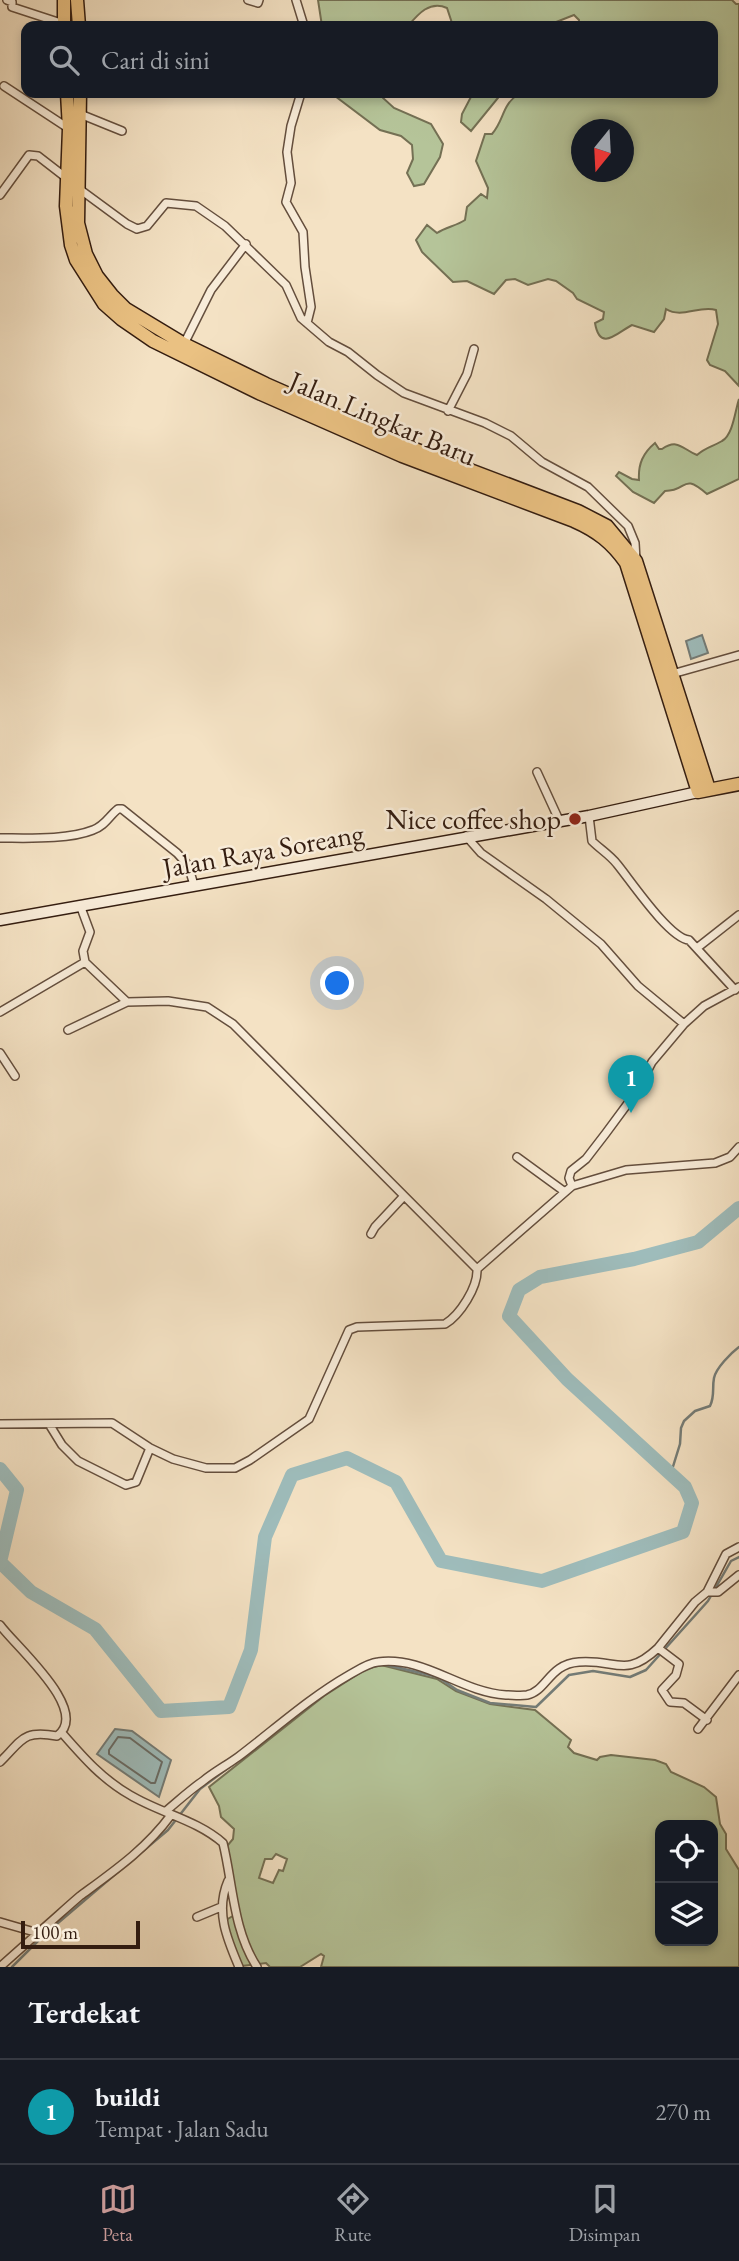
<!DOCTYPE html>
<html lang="id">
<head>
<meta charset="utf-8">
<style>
	body { margin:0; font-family:"EB Garamond",serif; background:#242831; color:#f1f3f6 }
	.controls { position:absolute; right:21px; bottom:21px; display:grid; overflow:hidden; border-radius:14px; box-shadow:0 4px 10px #0003 }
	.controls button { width:63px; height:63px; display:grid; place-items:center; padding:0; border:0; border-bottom:2px solid #363941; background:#171b24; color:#f1f3f6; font:35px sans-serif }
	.compass { position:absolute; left:571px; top:119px; width:63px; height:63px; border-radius:50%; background:#171b24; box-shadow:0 4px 10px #0003; rotate:198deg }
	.scale { position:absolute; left:21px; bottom:18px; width:119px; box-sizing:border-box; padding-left:7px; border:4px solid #341d10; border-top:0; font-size:19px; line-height:24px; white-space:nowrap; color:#341d10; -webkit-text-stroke:5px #f8ecd9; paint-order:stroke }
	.you { position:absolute; left:338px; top:984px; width:24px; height:24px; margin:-18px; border:5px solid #fff; border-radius:50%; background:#1a73e8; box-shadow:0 0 0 10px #1a73e833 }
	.badge { display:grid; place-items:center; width:46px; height:46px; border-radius:50%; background:#c59692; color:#fff; font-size:23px; font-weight:700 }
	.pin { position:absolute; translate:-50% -58px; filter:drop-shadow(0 2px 4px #0008) }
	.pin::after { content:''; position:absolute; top:37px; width:24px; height:21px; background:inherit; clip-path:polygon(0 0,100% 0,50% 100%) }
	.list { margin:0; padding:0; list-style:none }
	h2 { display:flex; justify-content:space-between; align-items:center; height:91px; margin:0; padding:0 28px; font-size:30px }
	h2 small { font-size:23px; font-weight:400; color:#9ea1a6 }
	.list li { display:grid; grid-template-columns:46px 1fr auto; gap:21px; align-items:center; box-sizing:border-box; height:105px; padding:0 28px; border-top:2px solid #363941 }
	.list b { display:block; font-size:26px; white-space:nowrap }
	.list p { margin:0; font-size:23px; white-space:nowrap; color:#9ea1a6 }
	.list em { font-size:23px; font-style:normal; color:#9ea1a6 }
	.icon { flex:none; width:38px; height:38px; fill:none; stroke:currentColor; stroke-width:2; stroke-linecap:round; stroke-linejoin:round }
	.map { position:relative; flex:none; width:739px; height:1967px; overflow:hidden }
	.search { position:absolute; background:#171b24; box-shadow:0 4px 10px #0003; left:21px; right:21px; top:21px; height:77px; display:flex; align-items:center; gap:18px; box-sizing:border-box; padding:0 24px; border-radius:14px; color:#9ea1a6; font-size:26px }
	.sheet { height:196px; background:#171b24 }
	nav { display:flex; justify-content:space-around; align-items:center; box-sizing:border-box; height:98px; border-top:2px solid #363941; background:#171b24; font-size:19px; color:#9ea1a6 }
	nav a { display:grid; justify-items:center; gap:4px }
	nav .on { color:#c59692 }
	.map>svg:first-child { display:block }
	.green { fill:#b5c499; stroke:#747054; stroke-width:2; fill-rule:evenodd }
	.water { fill:#9ebcbb; stroke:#747c77; stroke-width:2 }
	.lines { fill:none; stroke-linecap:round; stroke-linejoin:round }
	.shore { stroke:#696c66; stroke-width:2 }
	.stream { stroke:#747c77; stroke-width:2.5 }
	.river { stroke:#9ebcbb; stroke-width:14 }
	.minor-casing { stroke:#644e3d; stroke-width:10 }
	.secondary-casing { stroke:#341d10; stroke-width:13 }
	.trunk-casing { stroke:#341d10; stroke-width:15 }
	.minor { stroke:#f8ecd9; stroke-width:7 }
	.secondary { stroke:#f8ecd9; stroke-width:10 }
	.trunk { stroke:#eac182; stroke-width:12 }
	.poi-dot { fill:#8f2418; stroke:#f8ecd9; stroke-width:2.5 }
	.labels { text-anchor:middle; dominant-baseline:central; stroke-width:5; stroke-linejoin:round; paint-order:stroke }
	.street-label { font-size:28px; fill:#341d10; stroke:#f8ecd9 }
	.poi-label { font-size:28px; fill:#341d10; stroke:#f8ecd9; text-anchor:end }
</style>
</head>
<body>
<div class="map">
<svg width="739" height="1967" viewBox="0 0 739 1967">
	<rect width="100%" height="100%" fill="#f4e2c4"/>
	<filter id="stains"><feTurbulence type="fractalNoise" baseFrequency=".00286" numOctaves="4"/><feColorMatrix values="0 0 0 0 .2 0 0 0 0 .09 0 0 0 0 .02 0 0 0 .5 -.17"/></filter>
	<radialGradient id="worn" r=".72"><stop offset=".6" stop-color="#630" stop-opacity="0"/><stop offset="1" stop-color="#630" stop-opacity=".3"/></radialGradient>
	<path class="green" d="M318 0H732L736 4H739V386L725 371 710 365 707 360 718 324 716 310C699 305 682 319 666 309L664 319 654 332 632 325C618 332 600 353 595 323L603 319 604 312 577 299 573 293 556 281 548 279 528 285 515 279 506 280 494 294 467 281 453 282 422 252 416 240 427 225 437 233C446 227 456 226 465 220L467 207 481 194 487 198 488 188 476 161 485 134H492C505 119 501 105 520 93H713V26H579V20L574 15 546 26H453L447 8C430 0 418 14 408 26H322ZM582 130H624V172H582Z
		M331 93H384L383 98 394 108 431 124 443 144 440 157 424 184 414 186 407 173 413 159 412 145 401 136 380 130Z
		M473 93H502L471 131 461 122 462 114Z
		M739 399V479L707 494C681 472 689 491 665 491L654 503 633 492 616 476 619 472 632 479 639 480C638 464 643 453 655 443L659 449H662C678 438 682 449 697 455 706 447 712 447 722 441 733 435 735 411 739 399Z
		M381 1665 437 1679 456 1691 490 1704 535 1710 571 1740 568 1747 574 1753 597 1760 600 1757 611 1755 655 1760 666 1764 671 1772 704 1787 716 1797 720 1824 726 1834V1849L739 1870V1967H321L324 1956 321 1954 300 1967H270L266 1963 242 1966 228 1937 226 1920 238 1913 227 1846 233 1839 234 1829 221 1817 219 1806 209 1787 324 1696 366 1669ZM660 1825H713V1941H660ZM276 1854 287 1859 283 1871 279 1870 273 1883 259 1878 265 1859H272Z"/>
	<path class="water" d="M702 635 708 653 691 659 686 641Z
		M115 1729 132 1731 171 1760 159 1797 97 1754Z"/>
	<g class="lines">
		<path class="shore" d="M118 1737 130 1738 162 1762 155 1783H151L109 1754V1750Z"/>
		<path class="stream" d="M671 1473 680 1444 681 1428 684 1421 695 1411 710 1406C715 1396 712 1388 714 1378 716 1368 731 1353 739 1347
			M387 1665 438 1677 457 1690 490 1703 536 1707 569 1675 593 1671 630 1677 646 1670 708 1601 731 1561 739 1557
			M291 1719 311 1704
			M143 1851 168 1830 200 1789 236 1762
			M12 1967 45 1934 119 1871"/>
		<path class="river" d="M0 1469 17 1490 0 1562 31 1592 95 1629 161 1711 229 1707 251 1650 265 1537 292 1475 347 1458 396 1482 441 1561 542 1581 683 1532 692 1503 685 1487 567 1379 509 1316 519 1290 540 1277 634 1259 698 1242 739 1208"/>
		<g class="minor-casing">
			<path id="minor" d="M7 0 12 2V7L64 24
				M248 0 258 3 259 0
				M296 0 304 26
				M4 86 68 128
				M301 93 291 126 287 152 291 183 286 202 303 232 305 267 311 307 307 323
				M80 114 122 131
				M78 188 127 224 137 229 147 226 166 203 196 206 225 226 286 285 301 318 329 342 348 352 377 375 404 393 485 423 511 436 542 462 588 487 628 526 635 543 636 560
				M0 195 29 155 38 156 69 180
				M184 344 211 290 246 244
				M448 411 467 374 474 349
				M672 674 739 655
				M537 772 559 820
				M589 816 592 841C600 849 610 855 617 864 631 881 669 938 689 940L735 990
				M466 836 481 853 546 899 601 944 638 986 684 1024
				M0 838C27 838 68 840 93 830 105 826 109 816 118 809H122L177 853 188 865 194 885
				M697 948 739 915
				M0 1012 85 962
				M68 1030 127 1002
				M0 1053 15 1076
				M517 1157 565 1192
				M572 1186 569 1178 571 1171 586 1159 606 1133 637 1091 652 1062 684 1024 704 1006 739 987
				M371 1234 375 1227 404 1196
				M477 1269 572 1186 626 1170 715 1163 730 1157 739 1147
				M0 1424 112 1423 150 1448 173 1459 206 1468H235L250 1460 309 1419 349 1330 357 1327 445 1324C460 1315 478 1287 477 1269L233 1024 207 1007 168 1001 127 1002 85 962 83 951 90 932 80 905
				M49 1424 62 1445 78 1461 126 1485 136 1482 150 1448
				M707 1592 726 1554 739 1547
				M0 1625C15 1646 92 1711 57 1736 23 1730 23 1739 0 1762
				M707 1720 684 1703 670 1702 662 1690 676 1675 679 1664 658 1648 695 1602 707 1592H718L739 1575
				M698 1729 739 1675
				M62 1733C83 1757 102 1779 130 1795 160 1813 197 1820 223 1843 233 1884 233 1930 257 1967
				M166 1811C178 1801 190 1790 203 1781 214 1772 227 1765 238 1757 275 1729 309 1698 349 1675 358 1670 368 1663 378 1662 425 1656 460 1692 506 1695 512 1695 521 1696 527 1695 547 1691 549 1664 579 1662 617 1659 625 1679 658 1648
				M228 1881C215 1911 227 1939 239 1967
				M197 1917 221 1907
				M0 1922 38 1933 0 1967
				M38 1933C52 1921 66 1908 80 1896 114 1871 146 1849 171 1815"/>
		</g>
		<g class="secondary-casing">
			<path id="secondary" d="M0 920 589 816 698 792"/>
		</g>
		<g class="trunk-casing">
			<path id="trunk" d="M64 0V26
				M77 0 79 26
				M67 93 69 129 66 206 71 245 76 260 104 304 121 319 153 341 261 394 402 456 574 521C597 531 612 543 626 563L698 792 739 784
				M80 93 78 223 86 254 97 276 112 295 126 309 184 344 266 384 407 446 578 511 607 526 636 561 709 789"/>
		</g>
		<use href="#minor" class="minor"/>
		<use href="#secondary" class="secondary"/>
		<use href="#trunk" class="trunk"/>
	</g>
	<circle class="poi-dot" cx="575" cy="819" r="7"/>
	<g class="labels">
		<g class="street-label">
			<text transform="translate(383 418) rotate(23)">Jalan Lingkar Baru</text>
			<text transform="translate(263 850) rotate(-10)">Jalan Raya Soreang</text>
		</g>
		<g class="poi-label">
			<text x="561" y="819">Nice coffee shop</text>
		</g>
	</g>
	<rect width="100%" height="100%" filter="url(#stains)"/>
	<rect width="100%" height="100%" fill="url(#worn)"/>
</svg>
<div class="controls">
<button><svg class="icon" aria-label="locate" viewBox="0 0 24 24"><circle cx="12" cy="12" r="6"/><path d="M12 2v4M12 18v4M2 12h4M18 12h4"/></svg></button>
<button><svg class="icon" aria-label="layers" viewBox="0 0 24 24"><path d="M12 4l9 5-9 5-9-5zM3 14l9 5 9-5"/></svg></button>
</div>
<svg class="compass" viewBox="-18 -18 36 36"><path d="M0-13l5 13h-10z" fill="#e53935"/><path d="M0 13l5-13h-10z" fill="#9ea1a6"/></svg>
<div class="scale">100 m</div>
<div class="you"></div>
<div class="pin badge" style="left:631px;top:1113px;background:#0f9aa8">1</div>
<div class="search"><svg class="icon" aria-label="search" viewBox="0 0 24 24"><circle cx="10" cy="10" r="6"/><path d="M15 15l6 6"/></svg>Cari di sini</div>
</div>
<section class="sheet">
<h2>Terdekat<small></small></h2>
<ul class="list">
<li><span class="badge" style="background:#0f9aa8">1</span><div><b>buildi</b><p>Tempat · Jalan Sadu</p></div><em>270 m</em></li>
</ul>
</section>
<nav>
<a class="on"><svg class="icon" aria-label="map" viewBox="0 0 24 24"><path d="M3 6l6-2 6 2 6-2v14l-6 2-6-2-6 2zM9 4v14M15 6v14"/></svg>Peta</a>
<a><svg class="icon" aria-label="directions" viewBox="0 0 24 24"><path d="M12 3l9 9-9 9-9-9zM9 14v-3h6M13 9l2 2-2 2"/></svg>Rute</a>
<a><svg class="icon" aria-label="saved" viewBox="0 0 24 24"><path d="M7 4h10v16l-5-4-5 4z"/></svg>Disimpan</a>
</nav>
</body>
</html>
